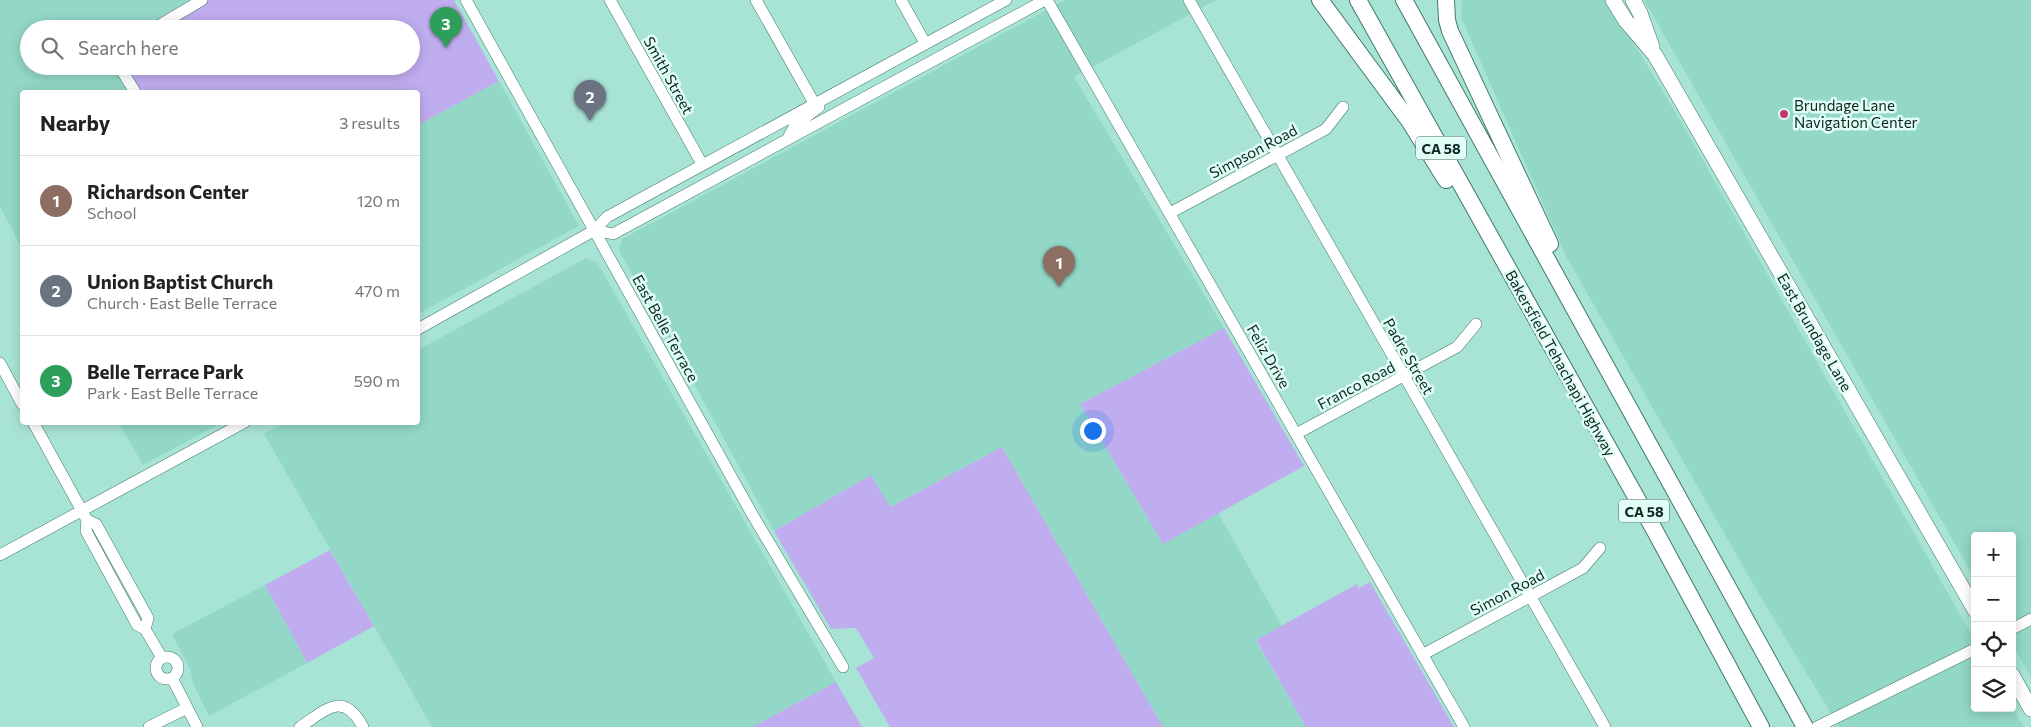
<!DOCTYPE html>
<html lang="en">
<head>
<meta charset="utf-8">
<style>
	body { margin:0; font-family:Commissioner,sans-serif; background:#f6f6f6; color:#222 }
	.controls { position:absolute; right:15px; bottom:15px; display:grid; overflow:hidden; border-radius:5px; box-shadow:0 2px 12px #0003 }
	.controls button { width:45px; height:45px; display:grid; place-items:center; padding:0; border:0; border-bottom:1px solid #e0e0e0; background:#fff; color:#222; font:25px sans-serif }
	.you { position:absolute; left:1092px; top:430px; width:18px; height:18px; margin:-12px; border:4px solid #fff; border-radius:50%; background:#1a73e8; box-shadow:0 0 0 8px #1a73e833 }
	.badge { display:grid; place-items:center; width:32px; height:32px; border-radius:50%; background:#bf3673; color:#fff; font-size:16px; font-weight:700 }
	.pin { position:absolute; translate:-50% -41px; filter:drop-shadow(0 1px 2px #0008) }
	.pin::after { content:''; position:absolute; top:26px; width:18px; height:15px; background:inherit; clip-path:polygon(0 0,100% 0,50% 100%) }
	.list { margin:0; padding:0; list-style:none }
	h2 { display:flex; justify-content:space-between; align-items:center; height:65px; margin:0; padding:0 20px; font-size:21px }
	h2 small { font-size:16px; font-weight:400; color:#767676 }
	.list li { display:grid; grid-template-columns:32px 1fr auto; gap:15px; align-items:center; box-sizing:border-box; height:90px; padding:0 20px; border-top:1px solid #e0e0e0 }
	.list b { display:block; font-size:19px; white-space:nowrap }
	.list p { margin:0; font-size:16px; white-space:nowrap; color:#767676 }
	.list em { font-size:16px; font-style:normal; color:#767676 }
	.icon { flex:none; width:28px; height:28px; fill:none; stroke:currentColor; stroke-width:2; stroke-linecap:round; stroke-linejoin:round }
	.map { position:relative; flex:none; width:2031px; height:727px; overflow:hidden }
	.search { position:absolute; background:#fff; box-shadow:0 2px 12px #0003; left:20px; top:20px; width:400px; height:55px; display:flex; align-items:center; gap:12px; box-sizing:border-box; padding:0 18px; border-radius:28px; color:#767676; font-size:19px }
	.panel { position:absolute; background:#fff; box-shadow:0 2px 12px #0003; left:20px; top:90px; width:400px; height:335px; border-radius:5px }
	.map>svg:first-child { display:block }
	.built { fill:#93d8c7 }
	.green { fill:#c0adef }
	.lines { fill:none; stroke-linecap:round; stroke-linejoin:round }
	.minor-casing { stroke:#40796c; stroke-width:12 }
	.major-casing { stroke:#40796c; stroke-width:16 }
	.highway-casing { stroke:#40796c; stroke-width:18 }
	.minor { stroke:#fff; stroke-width:11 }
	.major { stroke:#fff; stroke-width:15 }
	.highway { stroke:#fff; stroke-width:16 }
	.poi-dot { fill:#bf3673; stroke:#e1fef6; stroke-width:2 }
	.labels { text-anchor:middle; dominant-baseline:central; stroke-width:5; stroke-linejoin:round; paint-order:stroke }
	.shield { fill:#e1fef6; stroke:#4d6761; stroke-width:1 }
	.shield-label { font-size:14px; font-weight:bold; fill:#0d2621 }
	.street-label { font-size:15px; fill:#0d2621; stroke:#e1fef6 }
	.poi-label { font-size:15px; fill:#0d2621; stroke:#e1fef6; text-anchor:start }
</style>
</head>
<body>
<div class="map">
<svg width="2031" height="727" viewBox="0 0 2031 727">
	<rect width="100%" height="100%" fill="#a8e4d5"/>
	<path class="built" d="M0 0H191L140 29H29V66H119L134 92H22V248L0 207Z
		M1065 0H1216L1074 77 1224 328 1080 404 1163 544 1218 513 1282 626 1256 641 1306 727H1163L1002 447 889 507 871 475 774 531 675 349 619 251 622 239Z
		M1462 0H1608L1680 120 1975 641V708H2012V707L2024 727H1839L1756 589 1566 256 1461 17Z
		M1644 0H2031V677L2012 644V536H1975V579Z
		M499 81 579 226 418 314V125Z
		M586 258 597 262 836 682 752 727H432L264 434 284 423 418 422V350Z
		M119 423H221L143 465Z
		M265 585 307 663 209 716 193 683 190 669 172 634Z"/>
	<path class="green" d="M191 0H454L499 81 418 125V92H134L119 66H411V29H140Z
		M1224 328 1304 466 1163 544 1080 404Z
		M1002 447 1163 727H890L856 668 874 658 856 628 831 629 774 531 871 475 890 507Z
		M330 550 374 626 307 663 265 585Z
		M1370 582 1454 727H1306L1256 640 1357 584 1359 588Z
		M836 682 862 727H752Z"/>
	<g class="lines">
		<g class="minor-casing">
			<path id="minor" d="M466 0 752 514 843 667
				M610 0 702 164
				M756 0 814 103
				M901 0 925 43
				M1047 0 1464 727
				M1189 0 1605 727
				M153 29 202 0
				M119 66 135 92
				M788 138 795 125 819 107
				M1170 213 1326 129 1343 107
				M595 230 613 234 1045 0
				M418 329 595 230 607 217 1006 0
				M0 363 22 404
				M33 422 87 520 96 524 148 618 145 629
				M1296 434 1457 347 1476 324
				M87 520 86 531 137 625 145 629 162 658
				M0 555 245 422
				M2012 629 2031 619
				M1422 655 1583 568 1600 548
				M156 668a11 11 0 1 1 22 0a11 11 0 1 1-22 0Z
				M172 678 197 727
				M149 727 187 708
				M300 727C326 710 343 690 363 727
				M1817 727 1975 649"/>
		</g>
		<g class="major-casing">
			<path id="major" d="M1613 0 1626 21 1655 55 1975 610
				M1633 0 1640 13 1652 47
				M2012 675 2031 709"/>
		</g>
		<g class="highway-casing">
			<path id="highway" d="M1320 0 1410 122 1446 180
				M1358 0 1655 531 1761 727
				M1404 0 1805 727
				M1446 0 1447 20 1450 31 1550 244"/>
		</g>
		<use href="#minor" class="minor"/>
		<use href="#major" class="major"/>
		<use href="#highway" class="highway"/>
	</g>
	<circle class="poi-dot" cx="1784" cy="114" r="5"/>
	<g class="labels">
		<g class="shield">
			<rect x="1416" y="136.5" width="50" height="23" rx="4"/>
			<rect x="1619" y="499.5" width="50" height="23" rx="4"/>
		</g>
		<g class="shield-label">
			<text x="1441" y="148">CA 58</text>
			<text x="1644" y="511">CA 58</text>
		</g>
		<g class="street-label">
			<text transform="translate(669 75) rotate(61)">Smith Street</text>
			<text transform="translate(1253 151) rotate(-28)">Simpson Road</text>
			<text transform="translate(666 328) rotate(61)">East Belle Terrace</text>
			<text transform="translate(1815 332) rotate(60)">East Brundage Lane</text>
			<text transform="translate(1269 356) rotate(60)">Feliz Drive</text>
			<text transform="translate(1409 356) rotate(60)">Padre Street</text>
			<text transform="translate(1561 363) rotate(61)">Bakersfield Tehachapi Highway</text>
			<text transform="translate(1356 385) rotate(-28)">Franco Road</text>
			<text transform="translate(1507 592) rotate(-28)">Simon Road</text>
		</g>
		<g class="poi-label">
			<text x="1794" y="105">Brundage Lane<tspan x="1794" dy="17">Navigation Center</tspan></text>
		</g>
	</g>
</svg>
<div class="controls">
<button>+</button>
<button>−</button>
<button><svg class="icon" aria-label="locate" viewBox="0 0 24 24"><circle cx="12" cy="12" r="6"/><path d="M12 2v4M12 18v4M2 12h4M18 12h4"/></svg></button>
<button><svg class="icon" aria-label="layers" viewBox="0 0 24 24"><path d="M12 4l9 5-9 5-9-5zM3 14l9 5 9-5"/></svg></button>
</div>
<div class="you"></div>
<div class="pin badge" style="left:1059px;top:287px;background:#8d6e63">1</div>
<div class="pin badge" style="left:590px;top:121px;background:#6b7280">2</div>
<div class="pin badge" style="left:446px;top:48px;background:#2e9e5b">3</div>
<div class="search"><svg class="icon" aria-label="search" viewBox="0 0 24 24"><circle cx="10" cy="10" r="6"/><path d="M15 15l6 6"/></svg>Search here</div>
<section class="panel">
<h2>Nearby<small>3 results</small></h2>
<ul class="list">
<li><span class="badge" style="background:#8d6e63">1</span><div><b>Richardson Center</b><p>School</p></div><em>120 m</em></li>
<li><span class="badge" style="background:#6b7280">2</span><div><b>Union Baptist Church</b><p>Church · East Belle Terrace</p></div><em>470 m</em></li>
<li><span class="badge" style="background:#2e9e5b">3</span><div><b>Belle Terrace Park</b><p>Park · East Belle Terrace</p></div><em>590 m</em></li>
</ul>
</section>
</div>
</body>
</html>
